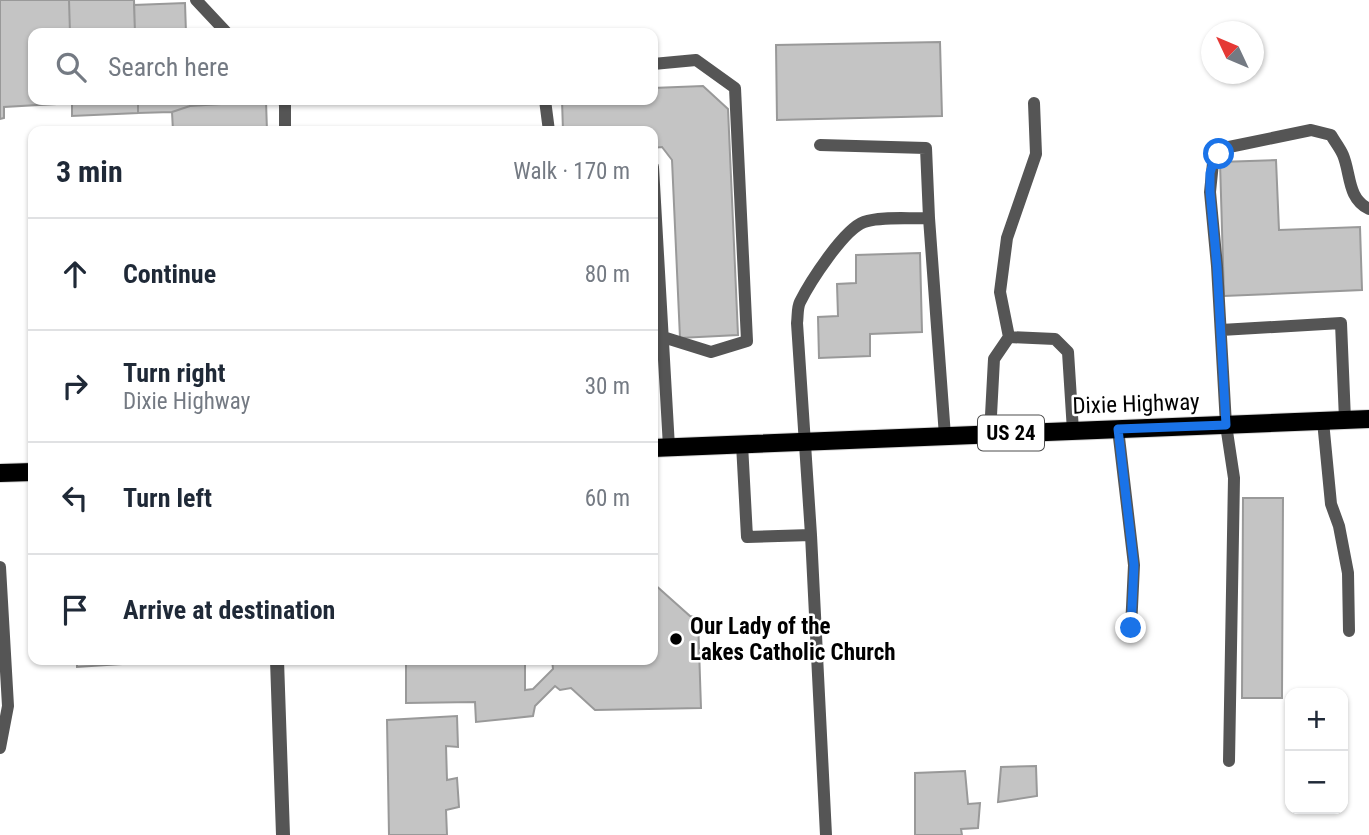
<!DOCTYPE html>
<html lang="en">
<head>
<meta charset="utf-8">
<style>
	body { margin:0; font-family:"Roboto Condensed",sans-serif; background:#f6f6f7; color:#1f2937 }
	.controls { position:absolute; right:21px; bottom:21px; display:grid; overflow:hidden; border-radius:14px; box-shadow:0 2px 5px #0004 }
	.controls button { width:63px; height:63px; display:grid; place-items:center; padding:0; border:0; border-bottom:2px solid #e0e1e3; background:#fff; color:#1f2937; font:35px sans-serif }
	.compass { position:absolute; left:1201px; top:21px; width:63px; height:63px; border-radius:50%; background:#fff; box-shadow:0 2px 5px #0004; rotate:314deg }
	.stop { position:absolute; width:21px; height:21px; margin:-16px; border:5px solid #1a73e8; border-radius:50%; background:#fff }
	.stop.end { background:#1a73e8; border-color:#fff; box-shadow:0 2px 7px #0008 }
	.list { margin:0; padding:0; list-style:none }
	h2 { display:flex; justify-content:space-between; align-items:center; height:91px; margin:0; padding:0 28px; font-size:30px }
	h2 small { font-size:23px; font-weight:400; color:#747a83 }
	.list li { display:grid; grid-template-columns:46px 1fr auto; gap:21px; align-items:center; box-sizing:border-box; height:112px; padding:0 28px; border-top:2px solid #e0e1e3 }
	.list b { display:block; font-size:26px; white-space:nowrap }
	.list p { margin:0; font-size:23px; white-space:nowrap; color:#747a83 }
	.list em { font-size:23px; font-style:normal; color:#747a83 }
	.icon { flex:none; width:38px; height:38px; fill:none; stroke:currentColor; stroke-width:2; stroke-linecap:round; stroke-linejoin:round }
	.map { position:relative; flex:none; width:1369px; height:835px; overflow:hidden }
	.search { position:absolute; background:#fff; box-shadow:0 2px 5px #0004; left:28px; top:28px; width:630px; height:77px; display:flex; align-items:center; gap:18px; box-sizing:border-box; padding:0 24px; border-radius:14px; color:#747a83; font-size:26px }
	.panel { position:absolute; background:#fff; box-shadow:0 2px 5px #0004; left:28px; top:126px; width:630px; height:539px; border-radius:14px }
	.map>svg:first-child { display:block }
	.building { fill:#c4c4c4; stroke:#999; stroke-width:2 }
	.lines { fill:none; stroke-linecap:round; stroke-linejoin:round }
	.primary-casing { stroke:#dbdbdb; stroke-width:20 }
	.lane { stroke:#555; stroke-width:12 }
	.street { stroke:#555; stroke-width:14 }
	.primary { stroke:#000; stroke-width:18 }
	.route { stroke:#1a73e8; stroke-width:9 }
	.poi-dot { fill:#000; stroke:#fff; stroke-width:2.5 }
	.labels { text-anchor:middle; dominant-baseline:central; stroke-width:5; stroke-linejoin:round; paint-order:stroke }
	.shield { fill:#fff; stroke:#4c4c4c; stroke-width:2 }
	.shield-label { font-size:21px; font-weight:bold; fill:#000 }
	.street-label { font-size:23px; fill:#000; stroke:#fff }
	.poi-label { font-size:23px; font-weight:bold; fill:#000; stroke:#fff; text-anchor:start }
</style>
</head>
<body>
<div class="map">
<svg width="1369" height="835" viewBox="0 0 1369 835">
	<rect width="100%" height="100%" fill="#fff"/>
	<path class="building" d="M0 0H69L70 33H33V100H72L73 103 4 107V118L0 119Z
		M69 0H134L135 33H70Z
		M185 3 186 33H135L134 5Z
		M940 42 942 116 777 120 776 45Z
		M703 86 728 109 738 335 680 338 672 160 662 147 653 148V131H563L562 100H653V88Z
		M72 100H138V113L72 116Z
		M138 100H189L190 106 172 112 138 113Z
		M266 101 267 131H173L172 112 190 106Z
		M1276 160 1279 230 1360 227 1362 290 1224 296 1220 162Z
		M920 253 922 332 870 334V356L819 358 818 317 838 316 837 284 856 283V255Z
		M1243 498H1283L1282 698H1242Z
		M653 583 690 616 698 618 701 708 595 710 571 688 560 690 555 686 535 706 533 716 476 722 475 702 406 703V660H525V690L533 689 553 669 552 660H653Z
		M77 660H184L77 667Z
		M457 716 458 747 446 746 447 780 457 778 459 807 446 810 447 835H389L387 720Z
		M1036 766 1037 796 998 802 1001 767Z
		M965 771 968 804 980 803 978 828 961 829 962 835H915V773Z"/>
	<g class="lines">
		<g class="primary-casing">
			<path id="primary" d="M653 448 1369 419
				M0 473 33 472"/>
		</g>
		<path class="lane" d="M196 0 227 33
			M653 64 696 60 735 88 747 341 711 352 663 337H653
			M282 100 285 103V131
			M545 100 549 131
			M820 145 926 148 929 218
			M653 167 669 447
			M1221 330 1341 323 1345 420
			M1009 337 1000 292 1007 238 1036 154 1034 103
			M1323 421 1331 504 1339 526 1348 573 1349 631
			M1118 429 1134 565 1131 628
			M990 434 994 359 1009 337 1055 339 1068 352 1073 431
			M742 444 747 537 811 535
			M0 567 8 706 0 748
			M1229 761 1234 478 1226 425 1217 266 1210 192 1213 163 1219 154 1229 147 1311 130 1331 135C1335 142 1340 148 1343 155 1351 174 1347 198 1369 209
			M826 835 811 535 797 323C798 316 797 308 800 302 810 282 844 229 864 222 880 216 910 219 929 218L945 436"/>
		<path class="street" d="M277 660 283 835"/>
		<use href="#primary" class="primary"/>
	</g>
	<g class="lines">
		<path class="route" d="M1131 628 1134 565 1118 429 1226 425 1217 266 1210 192V173L1213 163 1219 154"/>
	</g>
	<circle class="poi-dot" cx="676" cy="639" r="7"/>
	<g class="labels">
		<rect class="shield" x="978" y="415.5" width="66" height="35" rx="5"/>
		<g class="shield-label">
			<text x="1011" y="433">US 24</text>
		</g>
		<g class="street-label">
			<text transform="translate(1136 404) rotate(-2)">Dixie Highway</text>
		</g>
		<g class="poi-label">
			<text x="690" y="626">Our Lady of the<tspan x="690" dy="26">Lakes Catholic Church</tspan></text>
		</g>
	</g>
</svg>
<div class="controls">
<button>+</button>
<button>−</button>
</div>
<svg class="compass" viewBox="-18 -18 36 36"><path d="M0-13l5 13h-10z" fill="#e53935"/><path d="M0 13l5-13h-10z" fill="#747a83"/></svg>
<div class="stop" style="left:1219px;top:154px"></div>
<div class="stop end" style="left:1131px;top:628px"></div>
<div class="search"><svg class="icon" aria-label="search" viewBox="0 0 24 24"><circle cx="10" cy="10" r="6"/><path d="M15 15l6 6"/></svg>Search here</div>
<section class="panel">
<h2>3 min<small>Walk · 170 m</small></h2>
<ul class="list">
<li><svg class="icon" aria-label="ahead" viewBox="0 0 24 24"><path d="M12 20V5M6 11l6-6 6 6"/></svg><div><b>Continue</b></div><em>80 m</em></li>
<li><svg class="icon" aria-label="right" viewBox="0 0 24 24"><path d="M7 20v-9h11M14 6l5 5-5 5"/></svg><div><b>Turn right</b><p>Dixie Highway</p></div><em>30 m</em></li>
<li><svg class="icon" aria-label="left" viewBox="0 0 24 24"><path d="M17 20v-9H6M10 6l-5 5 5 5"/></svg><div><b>Turn left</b></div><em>60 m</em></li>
<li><svg class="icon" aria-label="arrive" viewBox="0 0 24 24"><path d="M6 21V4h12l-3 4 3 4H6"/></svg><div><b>Arrive at destination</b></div></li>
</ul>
</section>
</div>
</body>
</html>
